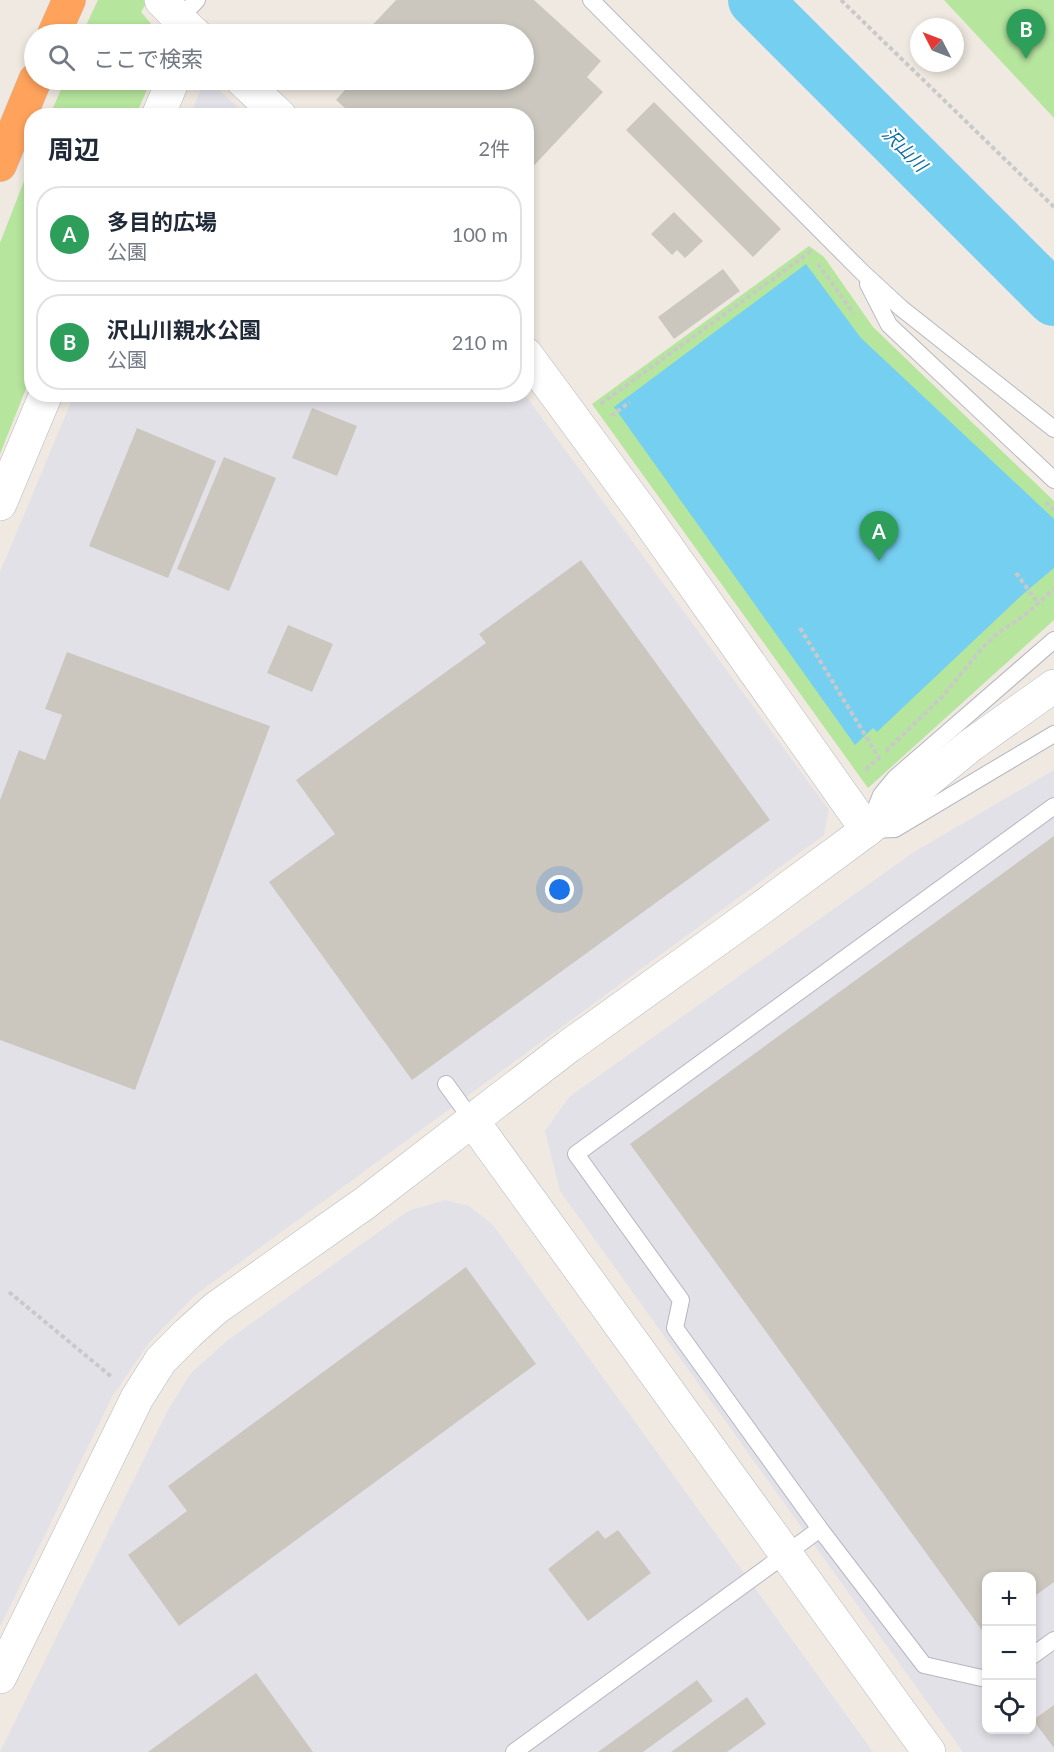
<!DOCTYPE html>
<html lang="ja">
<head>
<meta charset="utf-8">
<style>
	body { margin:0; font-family:Lato,"Noto Sans JP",sans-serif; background:#f2f2f3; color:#1f2937 }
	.controls { position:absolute; right:18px; bottom:18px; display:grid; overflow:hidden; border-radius:12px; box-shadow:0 3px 9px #0003 }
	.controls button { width:54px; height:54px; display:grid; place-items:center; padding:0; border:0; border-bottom:2px solid #e0e1e3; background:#fff; color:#1f2937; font:30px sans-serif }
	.compass { position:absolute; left:910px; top:18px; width:54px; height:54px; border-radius:50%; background:#fff; box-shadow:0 3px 9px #0003; rotate:312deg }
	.you { position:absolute; left:560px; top:890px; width:21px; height:21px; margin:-15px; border:4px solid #fff; border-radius:50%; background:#1a73e8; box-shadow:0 0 0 9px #1a73e833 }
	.badge { display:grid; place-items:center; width:39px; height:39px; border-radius:50%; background:#4264fb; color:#fff; font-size:20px; font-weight:700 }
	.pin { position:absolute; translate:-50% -50px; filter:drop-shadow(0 2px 3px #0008) }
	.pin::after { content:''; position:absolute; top:32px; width:21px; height:18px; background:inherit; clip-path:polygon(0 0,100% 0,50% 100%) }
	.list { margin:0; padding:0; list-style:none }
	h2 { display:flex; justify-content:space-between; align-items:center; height:78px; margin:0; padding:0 24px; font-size:26px }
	h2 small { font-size:20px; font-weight:400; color:#747a83 }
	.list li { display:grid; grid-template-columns:39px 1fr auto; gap:18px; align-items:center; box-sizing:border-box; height:96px; margin:0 12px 12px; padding:0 12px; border:2px solid #e0e1e3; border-radius:24px }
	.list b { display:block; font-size:22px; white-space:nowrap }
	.list p { margin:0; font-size:20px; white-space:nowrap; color:#747a83 }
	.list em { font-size:20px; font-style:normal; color:#747a83 }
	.icon { flex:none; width:33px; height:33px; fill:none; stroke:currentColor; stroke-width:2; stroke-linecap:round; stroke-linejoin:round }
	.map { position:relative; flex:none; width:1054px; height:1752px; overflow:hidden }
	.search { position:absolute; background:#fff; box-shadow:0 3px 9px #0003; left:24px; top:24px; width:510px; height:66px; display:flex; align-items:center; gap:15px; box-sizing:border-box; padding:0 21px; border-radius:33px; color:#747a83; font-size:22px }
	.panel { position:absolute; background:#fff; box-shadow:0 3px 9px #0003; left:24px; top:108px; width:510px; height:294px; border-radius:24px }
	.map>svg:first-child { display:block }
	.industrial { fill:#e3e1e8; fill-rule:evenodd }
	.green { fill:#b6e59e }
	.water { fill:#75cff0 }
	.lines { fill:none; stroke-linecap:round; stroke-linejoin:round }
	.river { stroke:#75cff0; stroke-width:54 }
	.building { fill:#cbc7bf }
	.lane-casing { stroke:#b4b7c1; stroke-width:18 }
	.street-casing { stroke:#b4b7c1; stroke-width:34 }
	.secondary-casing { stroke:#b4b7c1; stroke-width:34 }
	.highway-casing { stroke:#c9c9c9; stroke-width:34 }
	.path { stroke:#c9c9c9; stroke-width:4; stroke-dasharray:4.5 3; stroke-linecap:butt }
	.lane { stroke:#fff; stroke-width:16 }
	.street { stroke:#fff; stroke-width:33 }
	.secondary { stroke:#fff; stroke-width:33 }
	.highway { stroke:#ffa35c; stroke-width:33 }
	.labels { text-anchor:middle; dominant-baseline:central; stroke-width:4.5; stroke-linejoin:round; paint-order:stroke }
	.water-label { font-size:18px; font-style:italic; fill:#0d6fa3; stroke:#fff }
</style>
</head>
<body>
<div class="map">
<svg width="1054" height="1752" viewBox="0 0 1054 1752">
	<rect width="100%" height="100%" fill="#efe9e1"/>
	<path class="industrial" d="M205 80H207L247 115H190Z
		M74 395H525L829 810 824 835 194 1296 148 1344 112 1397 0 1627V572Z
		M1054 770V1752H963L560 1191 545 1131 569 1097 914 852ZM986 1576H1032V1730H986Z
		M445 1200 469 1206 493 1225 873 1752H0L168 1410 191 1373 228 1340 408 1211Z"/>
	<path class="green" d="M98 0H148L141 12 158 32 159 34H82Z
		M944 0H1054V118Z
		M65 80H151L136 115H50Z
		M31 163V376L0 454V243Z
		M809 246 824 257 873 327 1054 501V620L868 788 592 404Z"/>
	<path class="water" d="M806 264 861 338 1054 519V568L1022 595 877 732 873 728 855 745 614 407Z"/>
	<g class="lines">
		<path class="river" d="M755 0 1054 299"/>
	</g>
	<path class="building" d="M396 0H534L601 61 587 77 603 92 526 174V116H354L336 100 352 82 349 80H524V34H364Z
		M654 102 781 229 753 257 626 130Z
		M674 212 703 241 685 258 677 250 672 255 651 234Z
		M723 269 740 291 674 339 658 317Z
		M312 408 357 426 337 476 292 458Z
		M137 428 216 461 168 578 89 546Z
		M224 457 276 478 229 591 177 569Z
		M581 560 770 820 412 1080 269 882 335 834 296 780 486 643 479 634Z
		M288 625 333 644 312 692 267 673Z
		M67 652 270 726 135 1090 0 1040V800L19 750 45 760 62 715 45 709Z
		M1054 836V1582L1032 1598V1576H986V1631L984 1633 630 1144Z
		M466 1267 536 1364 179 1626 128 1555 187 1511 168 1486Z
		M598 1530 605 1539 618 1530 651 1573 588 1621 548 1569Z
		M256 1673 313 1752H148Z
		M697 1680 713 1701 643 1752H598Z
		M747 1697 766 1724 727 1752H671Z
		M1054 1705V1748L1033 1720Z"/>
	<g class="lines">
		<g class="lane-casing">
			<path id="lane" d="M591 0 862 272 901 308 1054 429
				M180 18 197 0
				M868 284 889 325 1054 480
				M1054 640 895 778 881 795 867 830 895 829 1054 734
				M446 1084 472 1120
				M1032 1656 1054 1640
				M986 1679 924 1665 820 1529 675 1328 681 1300 576 1154 1054 806
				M514 1752 820 1529"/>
		</g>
		<g class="street-casing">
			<path id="street" d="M161 0 193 33 192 34
				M158 116 173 80
				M0 504 46 394
				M867 830 971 745 1054 686"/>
		</g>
		<g class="secondary-casing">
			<path id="secondary" d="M193 33 195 34
				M242 80 280 116
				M472 1120 929 1752
				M0 1677 137 1398 161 1360 188 1333 216 1308 365 1203 569 1046 753 914 867 830 643 513 526 354"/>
		</g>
		<g class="highway-casing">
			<path id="highway" d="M54 34 69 0
				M0 165 35 80"/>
		</g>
		<path class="path" d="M841 0 1054 207
			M818 264 854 314
			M603 404 602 403 810 252 811 253
			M611 416 630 402
			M1046 502 1054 510
			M1016 573 1038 603
			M800 628 879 758 864 771
			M886 751 942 697 983 647 998 633 1026 614 1054 589
			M9 1292 113 1378"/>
		<use href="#lane" class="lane"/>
		<use href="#street" class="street"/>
		<use href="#secondary" class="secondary"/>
		<use href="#highway" class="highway"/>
	</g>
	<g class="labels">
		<g class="water-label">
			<text transform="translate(905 149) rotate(45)">沢山川</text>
		</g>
	</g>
</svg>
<div class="controls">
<button>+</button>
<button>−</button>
<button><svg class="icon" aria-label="locate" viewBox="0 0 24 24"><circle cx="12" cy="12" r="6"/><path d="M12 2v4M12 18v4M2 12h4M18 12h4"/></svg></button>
</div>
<svg class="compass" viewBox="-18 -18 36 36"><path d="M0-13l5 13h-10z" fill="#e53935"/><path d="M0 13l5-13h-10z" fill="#747a83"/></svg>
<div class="you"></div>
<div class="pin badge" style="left:879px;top:561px;background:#2e9e5b">A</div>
<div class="pin badge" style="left:1026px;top:59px;background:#2e9e5b">B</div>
<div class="search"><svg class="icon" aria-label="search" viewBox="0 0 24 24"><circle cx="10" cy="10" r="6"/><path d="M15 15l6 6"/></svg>ここで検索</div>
<section class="panel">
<h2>周辺<small>2件</small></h2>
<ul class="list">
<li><span class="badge" style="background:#2e9e5b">A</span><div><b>多目的広場</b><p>公園</p></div><em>100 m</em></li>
<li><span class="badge" style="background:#2e9e5b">B</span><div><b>沢山川親水公園</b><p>公園</p></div><em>210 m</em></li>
</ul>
</section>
</div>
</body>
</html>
